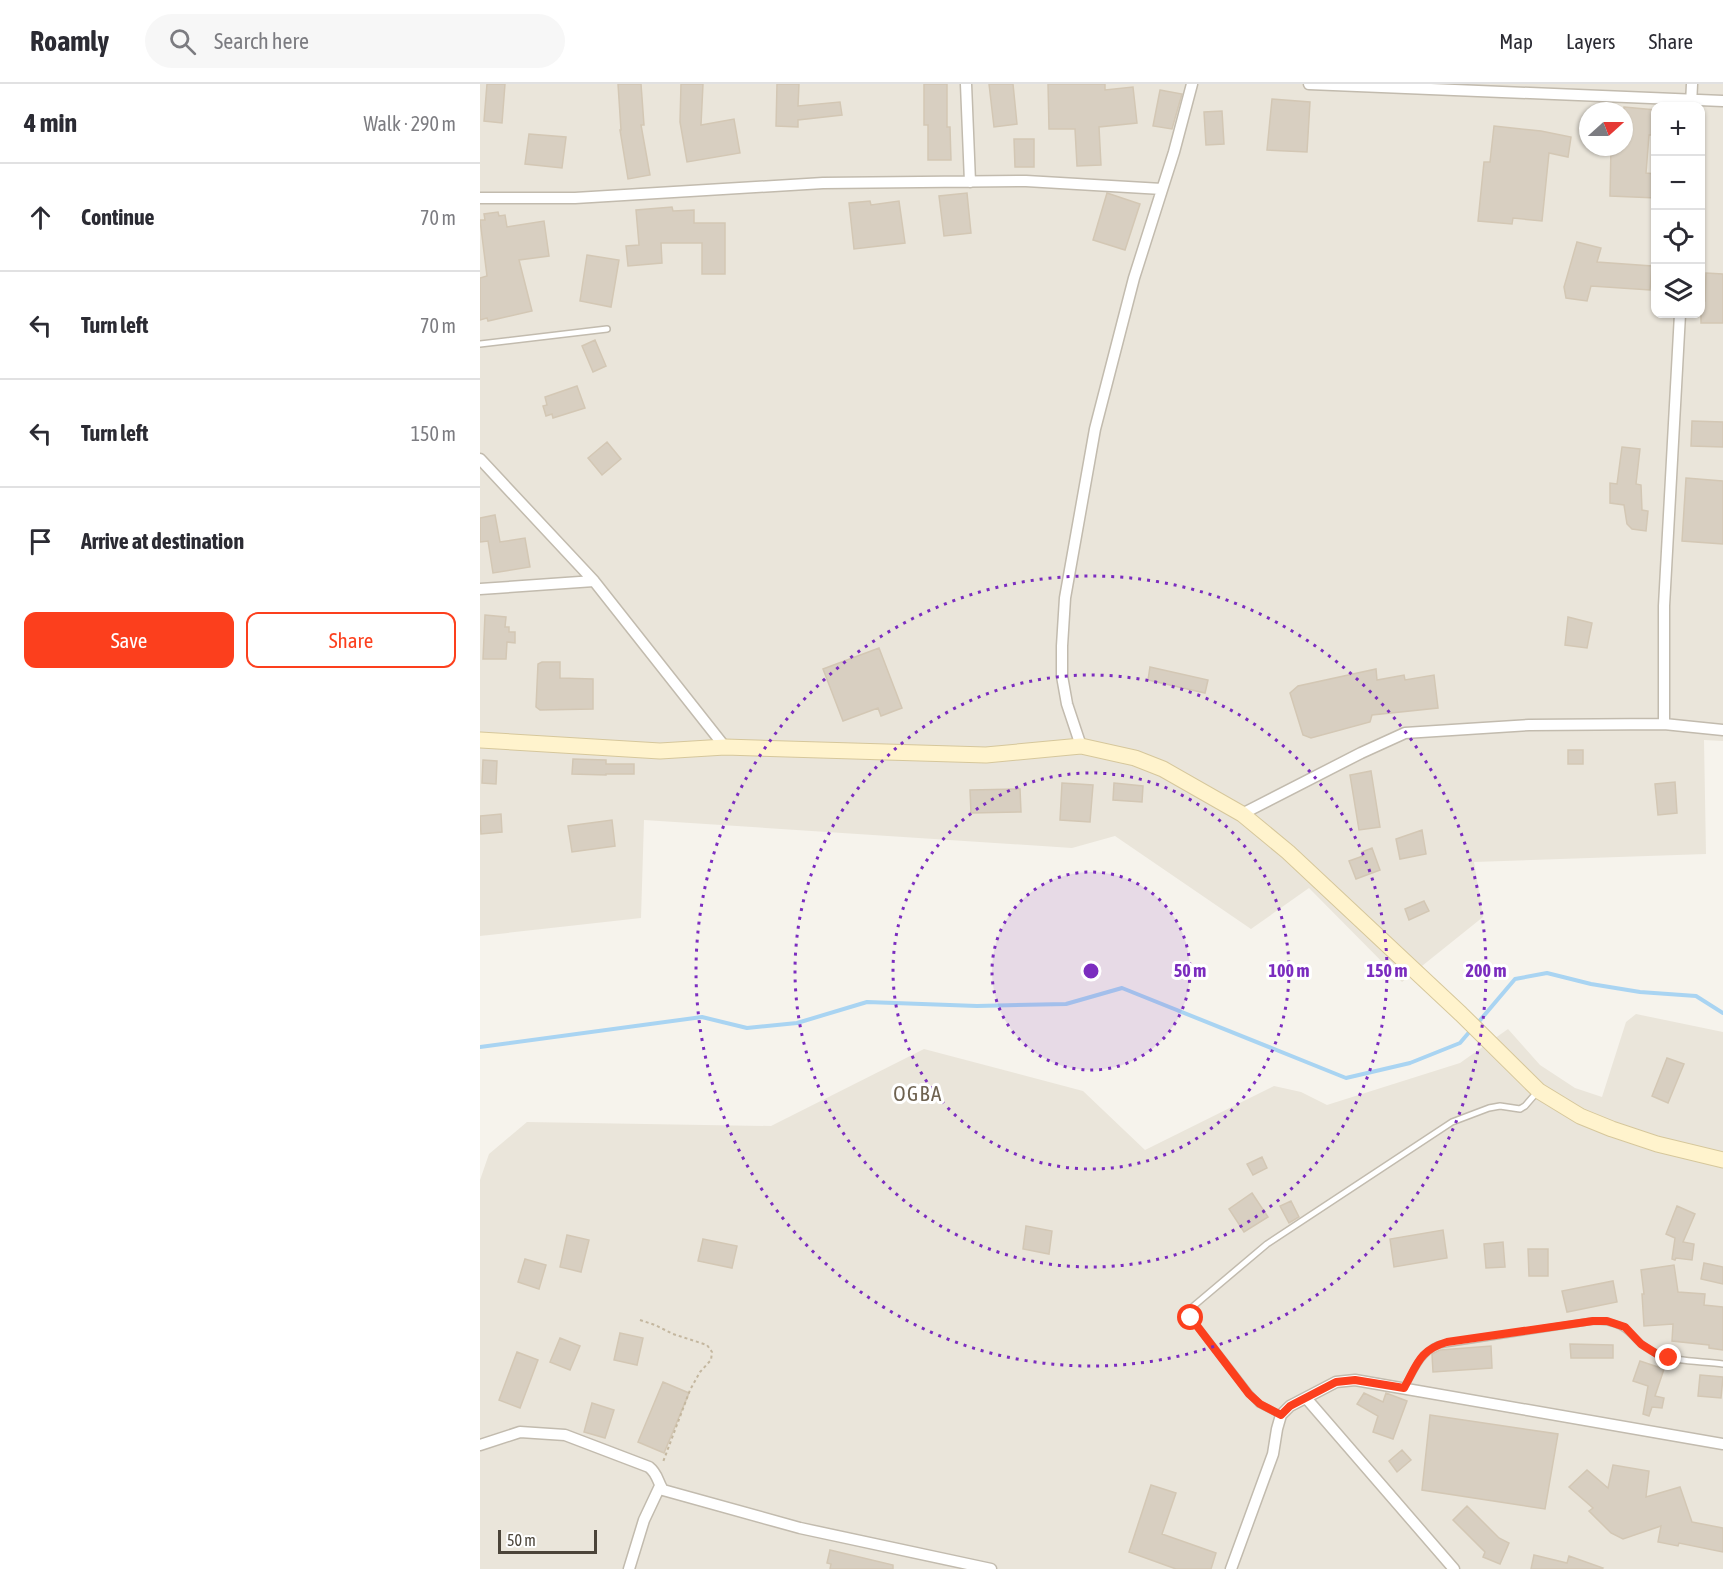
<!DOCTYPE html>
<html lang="en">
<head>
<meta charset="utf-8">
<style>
	body { margin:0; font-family:"Asap Condensed",sans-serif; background:#f7f7f7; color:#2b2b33 }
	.controls { position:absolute; right:18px; top:18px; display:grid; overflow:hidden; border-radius:12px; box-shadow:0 2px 4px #0004 }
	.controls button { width:54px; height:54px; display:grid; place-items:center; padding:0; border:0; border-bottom:2px solid #e1e1e2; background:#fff; color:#2b2b33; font:30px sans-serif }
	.compass { position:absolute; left:1099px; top:18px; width:54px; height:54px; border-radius:50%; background:#fff; box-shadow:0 2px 4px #0004; rotate:69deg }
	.scale { position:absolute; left:18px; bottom:15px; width:99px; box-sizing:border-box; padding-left:6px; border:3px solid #4b4439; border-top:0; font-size:16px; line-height:21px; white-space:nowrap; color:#4b4439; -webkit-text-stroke:4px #fff; paint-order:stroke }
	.stop { position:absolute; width:18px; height:18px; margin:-14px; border:4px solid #fc3f1d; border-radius:50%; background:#fff }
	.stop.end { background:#fc3f1d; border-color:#fff; box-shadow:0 2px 6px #0008 }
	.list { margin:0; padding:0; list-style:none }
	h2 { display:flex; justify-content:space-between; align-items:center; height:78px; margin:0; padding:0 24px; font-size:26px }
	h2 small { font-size:20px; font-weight:400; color:#7c7c81 }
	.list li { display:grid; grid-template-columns:39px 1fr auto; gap:18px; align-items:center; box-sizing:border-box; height:108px; padding:0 24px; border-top:2px solid #e1e1e2 }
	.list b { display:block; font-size:22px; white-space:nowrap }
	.list em { font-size:20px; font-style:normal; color:#7c7c81 }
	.actions { display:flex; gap:12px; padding:18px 24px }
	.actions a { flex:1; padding:14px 0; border:2px solid #fc3f1d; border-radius:12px; text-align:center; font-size:21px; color:#fc3f1d }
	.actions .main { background:#fc3f1d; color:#fff }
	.icon { flex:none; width:33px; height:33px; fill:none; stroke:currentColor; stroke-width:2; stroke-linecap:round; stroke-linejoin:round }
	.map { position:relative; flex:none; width:1243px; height:1485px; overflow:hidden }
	header { display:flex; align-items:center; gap:36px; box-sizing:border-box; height:84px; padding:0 30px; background:#fff; border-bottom:2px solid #e1e1e2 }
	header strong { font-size:28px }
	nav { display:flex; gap:33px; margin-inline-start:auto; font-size:21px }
	.search { width:420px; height:54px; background:#f7f7f7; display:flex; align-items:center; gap:15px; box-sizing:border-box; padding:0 21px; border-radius:33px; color:#7c7c81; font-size:22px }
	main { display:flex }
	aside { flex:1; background:#fff }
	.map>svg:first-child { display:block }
	.residential { fill:#eae5da; fill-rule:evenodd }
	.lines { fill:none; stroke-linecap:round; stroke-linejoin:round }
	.stream { stroke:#a9d4f2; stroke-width:4 }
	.building { fill:#d8cfc1; stroke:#d3c7b4; stroke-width:1.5 }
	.lane-casing { stroke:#c2bbae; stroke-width:8 }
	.street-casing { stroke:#c2bbae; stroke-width:13 }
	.secondary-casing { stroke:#d6c79b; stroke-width:17 }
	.path { stroke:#c4b79f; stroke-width:2; stroke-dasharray:3 3; stroke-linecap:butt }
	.lane { stroke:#fff; stroke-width:5 }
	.street { stroke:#fff; stroke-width:10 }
	.secondary { stroke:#fff3cd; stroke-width:15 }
	.route { stroke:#fc3f1d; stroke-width:8 }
	.ring { fill:none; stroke:#7b2cbf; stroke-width:3; stroke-dasharray:3 6 }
	.labels { text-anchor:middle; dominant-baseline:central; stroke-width:6; stroke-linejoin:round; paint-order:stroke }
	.quarter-label { font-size:21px; letter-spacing:1.5px; fill:#6e6250; stroke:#fff }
	.centre { fill:#7b2cbf; stroke:#fff; stroke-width:3 }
	.ring-label { font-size:18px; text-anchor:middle; font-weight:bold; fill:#7b2cbf; stroke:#fff; stroke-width:6; stroke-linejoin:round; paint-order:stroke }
</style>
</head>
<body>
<header>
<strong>Roamly</strong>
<div class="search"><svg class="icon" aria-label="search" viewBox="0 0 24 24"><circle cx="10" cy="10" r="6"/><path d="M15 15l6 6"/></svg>Search here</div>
<nav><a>Map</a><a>Layers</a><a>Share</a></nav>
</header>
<main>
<aside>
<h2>4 min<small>Walk · 290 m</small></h2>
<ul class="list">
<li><svg class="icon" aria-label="ahead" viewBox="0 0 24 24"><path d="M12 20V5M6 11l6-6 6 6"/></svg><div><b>Continue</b></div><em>70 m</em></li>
<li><svg class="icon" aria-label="left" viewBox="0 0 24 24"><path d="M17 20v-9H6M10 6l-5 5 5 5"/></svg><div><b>Turn left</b></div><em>70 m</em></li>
<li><svg class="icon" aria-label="left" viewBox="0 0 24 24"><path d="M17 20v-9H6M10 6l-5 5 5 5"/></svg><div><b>Turn left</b></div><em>150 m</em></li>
<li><svg class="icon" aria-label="arrive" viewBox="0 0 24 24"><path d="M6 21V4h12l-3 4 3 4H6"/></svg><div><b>Arrive at destination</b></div></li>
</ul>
<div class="actions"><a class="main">Save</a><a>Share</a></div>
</aside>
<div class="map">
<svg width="1243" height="1485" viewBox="0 0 1243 1485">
	<rect width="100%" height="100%" fill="#f6f3ec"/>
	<path class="residential" d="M0 0H1243V657L1224 656 1226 770 994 778 1003 833 922 898 829 804 771 845 635 752 592 764 164 736 161 834 0 852ZM1176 22H1220V230H1176ZM1108 27H1144V63H1108Z
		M1156 930 1243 948V1485H0V1096L9 1070 47 1038 291 1042 444 965 603 1007 665 1066 794 1002 821 1008 847 1021 980 979 1028 945 1060 981 1095 1004 1122 1013 1146 938Z"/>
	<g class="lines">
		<path class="stream" d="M996 941 1035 895 1067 889 1111 900 1160 908 1216 912 1243 929
			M0 963 222 933 267 944 317 939 387 918 497 922 586 920 642 904 866 994 930 979 980 959 991 946"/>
	</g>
	<path class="building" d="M7 0H25L22 39 4 37Z
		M138 0H161L164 41H161L170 91 148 95 140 46H141Z
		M201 0H223L221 41 254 35 260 69 207 78 200 38Z
		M297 0H319L318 22 360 18 362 31 318 36V43L296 42Z
		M444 0H467V43H470L471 76H448V41H444Z
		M509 0H533L537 40 514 43Z
		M568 0H625V6L653 3 657 39 619 43 621 81 597 82 595 45H569Z
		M680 6 702 10 692 45 673 42Z
		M792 15 830 18 827 68 787 66Z
		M1144 23 1176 26V51H1169L1166 89 1176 90V114L1130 112 1131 63H1144Z
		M742 27 744 60 726 61 724 28Z
		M1014 42 1061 47 1091 53 1088 73 1069 69 1062 137 1033 134 1032 140 998 137 1004 78H1010Z
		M49 50 86 53 82 84 45 80Z
		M534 55H554V83H535Z
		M487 109 491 149 464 152 459 112Z
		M627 109 660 120 645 166 613 156Z
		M390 117 391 121 419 117 425 159 374 165 369 119Z
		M192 123 193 127 214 126V139H245V190H222V159H181L182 179 148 182 146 162 159 161 156 126Z
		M18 128 19 132 25 131 27 143 64 137 69 172 39 176 52 227 8 237 7 234 0 236V194L7 192 0 136H5L4 130Z
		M1097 158 1121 164 1117 178 1172 182 1170 206 1111 202 1107 217 1086 214 1084 203Z
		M107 171 139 176 131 223 100 217Z
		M1226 189 1243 190V239H1221V217H1225Z
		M115 256 126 282 113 288 102 262Z
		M97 302 105 324 73 334 72 330 66 332 63 322 67 321 65 313Z
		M1212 337 1243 338V363L1211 362Z
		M127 358 141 375 122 391 108 374Z
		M1142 363 1160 365 1156 400 1161 401 1162 426 1168 427 1166 447 1152 445 1147 440 1144 421 1130 419V399L1137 400Z
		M1206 394 1243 397V460L1202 457Z
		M15 431 20 458 45 454 50 483 13 489 8 457 0 458V434Z
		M5 531 26 533 25 543H29V548H35V559L27 558 26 575H3Z
		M1088 533 1112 539 1107 564 1085 561Z
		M399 564 422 624 401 632 398 624 363 637 343 585Z
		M62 578H80V594L113 595V625L60 626 56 623 58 580Z
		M670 583 728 596 725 609 668 596Z
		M896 585 897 596 924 591 925 596 954 591 958 624 892 631 890 638 831 654 823 651 810 609 818 602Z
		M1088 666H1103V680H1088Z
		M93 675 126 676V680H154V690H126V691L92 690Z
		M3 676 17 677 16 700 2 699Z
		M891 687 900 743 879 746 870 691Z
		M1195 698 1197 729 1178 731 1175 700Z
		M582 699 613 701 610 738 580 736Z
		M634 699 663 702 662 718 633 716Z
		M540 705 541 728 491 729 490 706Z
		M21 730 22 748 1 750 0 732Z
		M132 736 135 762 92 768 88 742Z
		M942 746 946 770 920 775 916 755Z
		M892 764 900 786 876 795 869 777 883 772 882 768Z
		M944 817 949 827 929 836 925 825Z
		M1187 974 1204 980 1188 1019 1172 1012Z
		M782 1073 787 1084 773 1091 767 1080Z
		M772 1109 788 1133 764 1148 749 1125Z
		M811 1117 819 1133 809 1139 800 1122Z
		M1197 1122 1215 1130 1203 1158 1214 1160 1212 1176 1196 1174 1195 1176 1192 1175 1195 1154 1186 1150Z
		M546 1142 572 1147 569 1170 543 1165Z
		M963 1146 967 1174 914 1183 910 1155Z
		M87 1151 109 1156 101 1188 80 1183Z
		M223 1155 257 1162 252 1184 218 1177Z
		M1023 1158 1025 1183 1006 1184 1004 1160Z
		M1048 1165H1068V1192H1049Z
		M45 1175 66 1181 59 1205 38 1198Z
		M1224 1179 1243 1183V1200L1221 1195Z
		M1194 1181 1198 1208 1225 1210 1224 1221 1243 1223V1266L1229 1264V1261L1192 1257 1193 1240 1164 1242 1162 1210H1164L1161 1186Z
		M1133 1197 1137 1218 1087 1228 1082 1207Z
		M140 1249 163 1254 157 1281 134 1276Z
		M80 1254 100 1262 90 1286 70 1278Z
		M1090 1260 1133 1261V1274H1091Z
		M1011 1262 1012 1284 953 1288 952 1270 960 1266Z
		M37 1268 58 1276 40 1324 19 1316Z
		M1160 1277 1184 1285 1175 1312 1184 1314 1182 1324 1172 1323 1169 1332 1163 1330 1168 1302 1153 1297Z
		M1220 1291 1243 1293 1241 1314 1218 1312Z
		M183 1298 209 1309 184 1369 158 1358Z
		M884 1309 903 1318 906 1309 927 1317 913 1355 893 1348 898 1332 877 1320Z
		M112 1319 134 1326 125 1354 104 1348Z
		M950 1331 1078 1350 1065 1425 942 1406Z
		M922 1366 931 1376 917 1388 909 1377Z
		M1133 1381 1169 1387 1166 1413 1200 1403 1212 1438 1243 1444V1468L1199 1459 1198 1462 1178 1458 1181 1442 1143 1455 1131 1449 1109 1427 1113 1424 1089 1403 1107 1386 1128 1404Z
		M671 1401 696 1409 682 1450 736 1469 731 1485H696L649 1468Z
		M987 1422 1019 1454 1029 1459 1020 1480 1003 1473 1005 1468 973 1436Z
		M350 1466 413 1481V1485H350L351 1480 347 1479Z
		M1054 1471 1087 1479 1089 1472 1123 1484 1122 1485H1051Z"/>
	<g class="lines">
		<g class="lane-casing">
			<path id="lane" d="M0 260 127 245
				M924 1304C934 1287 940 1269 958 1261L1113 1237C1155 1237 1148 1258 1178 1270 1195 1278 1224 1277 1243 1280
				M801 1331 779 1320 769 1309 711 1234 710 1225 787 1160 972 1038 1009 1024 1020 1022 1040 1025 1045 1022 1058 1007"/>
		</g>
		<g class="street-casing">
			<path id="street" d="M486 0 490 98
				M829 0 1243 17
				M1211 21 1212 0
				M0 114H95L343 99 546 97 682 105
				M0 375 114 497 245 663
				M0 505 114 497
				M1184 640V522L1200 230
				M601 662 587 620 582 592V562L585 514 615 345 654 194 694 68 712 0
				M762 730 881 669 925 649 1049 641 1184 640 1243 646
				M826 1314 974 1485
				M0 1361 40 1348 85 1351 169 1383C178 1390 177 1397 183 1406L320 1444 511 1485
				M149 1485 164 1436 180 1402
				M751 1485 793 1370 797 1345 801 1331 810 1322 856 1298 875 1296 1243 1360"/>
		</g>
		<g class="secondary-casing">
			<path id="secondary" d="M0 656 180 667 245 663 506 671 601 662 655 674 683 685 762 730 808 768 981 930 1059 1007 1100 1032 1132 1045 1177 1060 1243 1076"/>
		</g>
		<path class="path" d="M160 1236 175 1241 193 1250 227 1261 232 1268 231 1276 220 1288 210 1306 183 1378"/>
		<use href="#lane" class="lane"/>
		<use href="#street" class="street"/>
		<use href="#secondary" class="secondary"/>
	</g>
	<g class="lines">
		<path class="route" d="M711 1234 769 1310 780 1320 801 1331 810 1322 856 1298 875 1296 924 1304C937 1281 939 1266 967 1258L1113 1237H1127L1145 1243 1161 1260 1180 1272 1189 1274"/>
	</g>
	<circle cx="611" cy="887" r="99" fill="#7b2cbf" fill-opacity=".12"/>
	<g class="ring">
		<circle cx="611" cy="887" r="99"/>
		<circle cx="611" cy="887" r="198"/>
		<circle cx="611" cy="887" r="296"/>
		<circle cx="611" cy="887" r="395"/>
	</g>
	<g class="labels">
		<g class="quarter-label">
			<text x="438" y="1009">OGBA</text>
		</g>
	</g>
	<circle cx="611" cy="887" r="9" class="centre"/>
	<g class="ring-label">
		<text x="710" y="893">50 m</text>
		<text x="809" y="893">100 m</text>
		<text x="907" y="893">150 m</text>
		<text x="1006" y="893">200 m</text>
	</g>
</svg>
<div class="controls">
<button>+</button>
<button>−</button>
<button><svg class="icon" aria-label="locate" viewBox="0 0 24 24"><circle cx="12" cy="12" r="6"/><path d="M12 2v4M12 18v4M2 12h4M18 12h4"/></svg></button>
<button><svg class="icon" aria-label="layers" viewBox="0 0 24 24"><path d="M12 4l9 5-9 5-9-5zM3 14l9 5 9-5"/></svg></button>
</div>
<svg class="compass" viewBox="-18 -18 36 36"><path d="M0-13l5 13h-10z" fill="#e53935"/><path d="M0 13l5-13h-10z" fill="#7c7c81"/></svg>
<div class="scale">50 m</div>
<div class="stop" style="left:711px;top:1234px"></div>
<div class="stop end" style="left:1189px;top:1274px"></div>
</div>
</main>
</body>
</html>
